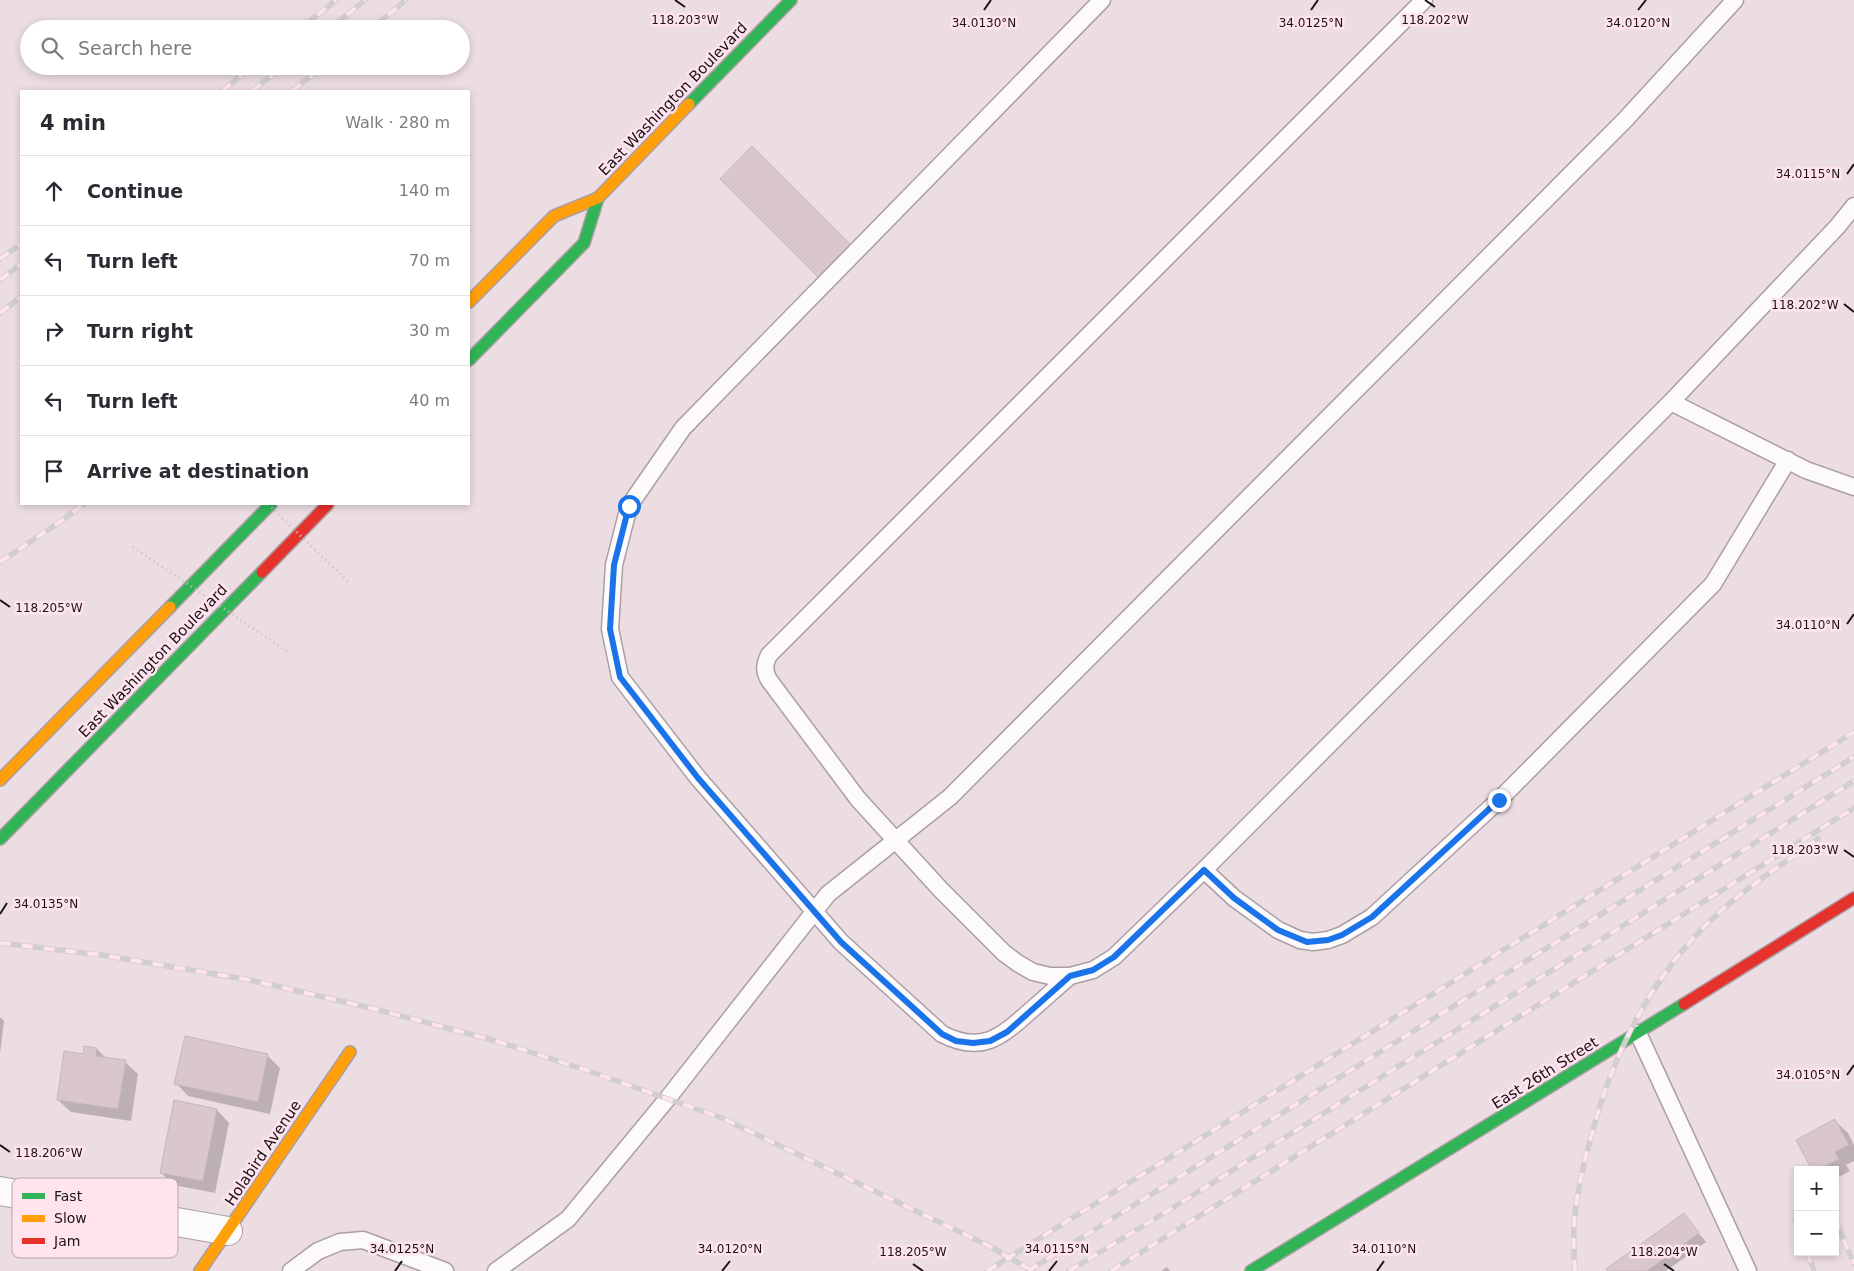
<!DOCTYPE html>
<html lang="en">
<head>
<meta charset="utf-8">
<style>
	body { margin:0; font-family:"DejaVu Sans",sans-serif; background:#f7f7f7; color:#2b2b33 }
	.controls { position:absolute; right:15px; bottom:15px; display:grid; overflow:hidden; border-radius:0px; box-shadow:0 2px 8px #0003 }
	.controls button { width:45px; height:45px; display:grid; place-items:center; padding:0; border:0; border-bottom:1px solid #e1e1e2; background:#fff; color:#2b2b33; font:25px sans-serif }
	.stop { position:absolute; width:15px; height:15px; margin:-11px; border:4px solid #1a73e8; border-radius:50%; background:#fff }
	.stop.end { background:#1a73e8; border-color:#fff; box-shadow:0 1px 5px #0008 }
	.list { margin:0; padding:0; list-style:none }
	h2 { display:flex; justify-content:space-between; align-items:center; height:65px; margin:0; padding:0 20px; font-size:21px }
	h2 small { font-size:16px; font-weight:400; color:#7c7c81 }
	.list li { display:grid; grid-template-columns:32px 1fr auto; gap:15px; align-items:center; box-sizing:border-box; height:70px; padding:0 20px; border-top:1px solid #e1e1e2 }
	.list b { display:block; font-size:19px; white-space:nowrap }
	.list em { font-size:16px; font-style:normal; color:#7c7c81 }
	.icon { flex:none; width:28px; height:28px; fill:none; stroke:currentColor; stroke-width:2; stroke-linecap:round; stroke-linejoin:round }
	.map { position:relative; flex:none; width:1854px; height:1271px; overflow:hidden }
	.search { position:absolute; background:#fff; box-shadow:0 2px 8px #0003; left:20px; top:20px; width:450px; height:55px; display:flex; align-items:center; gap:12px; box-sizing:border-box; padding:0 18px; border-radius:28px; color:#7c7c81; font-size:19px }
	.panel { position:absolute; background:#fff; box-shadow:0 2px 8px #0003; left:20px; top:90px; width:450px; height:415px; border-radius:0px }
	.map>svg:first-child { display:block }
	.shadow { fill:#0003 }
	.building { fill:#d9c6ce; stroke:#c4b8bd }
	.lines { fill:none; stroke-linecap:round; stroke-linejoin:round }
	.lane-casing { stroke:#ab9fa4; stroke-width:19 }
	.street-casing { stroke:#ab9fa4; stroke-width:30 }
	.fast-casing { stroke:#ab9fa4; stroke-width:14 }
	.slow-casing { stroke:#ab9fa4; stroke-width:14 }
	.jam-casing { stroke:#ab9fa4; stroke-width:14 }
	.lane { stroke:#fcfafb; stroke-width:16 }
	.street { stroke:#fcfafb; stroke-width:28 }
	.fast { stroke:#30b455; stroke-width:11 }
	.slow { stroke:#ff9f0a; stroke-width:11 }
	.jam { stroke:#e5322d; stroke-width:11 }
	.rail-casing { stroke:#d2cecf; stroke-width:5.5 }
	.rail { stroke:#ffe4ef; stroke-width:4; stroke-dasharray:11; stroke-linecap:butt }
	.path-bridge { stroke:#c5c1c3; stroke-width:3; stroke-dasharray:1 4; stroke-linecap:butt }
	.route { stroke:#1a73e8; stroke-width:6 }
	.ticks { fill:none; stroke:#1b1216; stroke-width:2 }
	.labels { text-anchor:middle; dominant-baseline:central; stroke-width:5; stroke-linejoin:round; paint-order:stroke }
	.street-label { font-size:15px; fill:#1b1216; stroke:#ffe4ef }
	.key { fill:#ffe4ef; stroke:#bba5ae; stroke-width:1 }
	.key-label { font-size:14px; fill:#1b1216 }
	.ticks-label { font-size:12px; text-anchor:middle; fill:#1b1216; stroke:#ffe4ef; stroke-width:5; stroke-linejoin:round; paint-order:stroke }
</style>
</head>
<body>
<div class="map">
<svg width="1854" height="1271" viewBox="0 0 1854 1271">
	<rect width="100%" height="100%" fill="#ecdde3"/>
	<path class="shadow" d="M721 179 854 249 823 280Z
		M0 1017 4 1021 0 1054Z
		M97 1049 107 1059 125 1062 138 1074 131 1121 71 1112 58 1100 84 1055Z
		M268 1056 280 1068 270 1114 188 1096 176 1083Z
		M217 1110 229 1123 215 1193 174 1185 161 1173Z
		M1835 1121 1848 1133 1854 1145V1161L1846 1165 1850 1171 1835 1179V1170H1813Z
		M1683 1214 1706 1242 1666 1271H1609Z
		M1167 1267 1170 1271H1161Z"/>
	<path class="building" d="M752 146 851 245 818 277 720 179Z
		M185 1036 268 1054 258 1102 174 1084Z
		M84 1046 97 1048 96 1056 126 1060 118 1109 57 1100 64 1051 83 1054Z
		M174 1100 217 1109 203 1181 160 1173Z
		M1835 1119 1849 1145 1835 1152 1839 1159 1818 1170H1812L1796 1140Z
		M1684 1213 1699 1233 1647 1271H1608L1606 1269Z"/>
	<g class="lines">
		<g class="lane-casing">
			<path id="lane" d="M1424 0 769 655C764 665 764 671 769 680L858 799 941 890 1004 953 1019 964 1033 972 1050 976H1070L1093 970 1114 957 1204 870 1671 402 1837 227 1854 206
				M1671 402 1806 470 1854 487
				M1204 870 1234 898 1278 930 1300 940 1313 942 1328 940 1342 935 1372 917 1499 800 1713 584 1788 460
				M1070 976C1056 988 1043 1000 1029 1012 1000 1038 981 1054 942 1034L841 942 698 778 620 677 610 629 614 565 629 506 683 428 1102 0
				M1638 1033 1748 1271
				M291 1271 318 1251 340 1242 363 1240 445 1271
				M496 1271 568 1219 668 1098 828 894 950 797 1624 121 1735 0"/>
		</g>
		<g class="street-casing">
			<path id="street" d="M0 1191 228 1231"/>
		</g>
		<g class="fast-casing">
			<path id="fast" d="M689 104 791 0
				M469 360 584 243 598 198
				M170 607 271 504
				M0 839 262 572
				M1251 1271 1684 1004"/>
		</g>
		<g class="slow-casing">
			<path id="slow" d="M469 302 554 216 598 198 689 104
				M0 780 170 607
				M200 1271 350 1052"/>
		</g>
		<g class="jam-casing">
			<path id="jam" d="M262 572 328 504
				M1684 1004 1854 898"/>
		</g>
		<use href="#lane" class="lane"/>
		<use href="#street" class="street"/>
		<use href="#fast" class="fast"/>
		<use href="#slow" class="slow"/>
		<use href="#jam" class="jam"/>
		<g class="rail-casing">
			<path id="rail" d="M300 29 336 0
				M330 29 365 0
				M371 29 406 0
				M222 91 253 66
				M252 91 284 66
				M292 91 324 66
				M0 259 21 244
				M0 280 21 264
				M0 313 21 297
				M0 562 60 522 84 504
				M0 943 102 955 250 980 371 1008 496 1041 586 1070 722 1118 987 1245 1033 1271
				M1835 1219 1854 1264
				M1795 1220 1798 1229
				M1807 1252 1814 1271
				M987 1271 1854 732
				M1028 1271 1854 757
				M1069 1271 1174 1207 1854 781
				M1111 1271 1854 808
				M1575 1271C1574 1255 1573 1238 1574 1222 1577 1193 1583 1165 1591 1137 1611 1061 1644 990 1699 932 1733 896 1777 868 1818 839"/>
		</g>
		<use href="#rail" class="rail"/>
		<path class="path-bridge" d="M268 504 349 583
			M133 547 288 652"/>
	</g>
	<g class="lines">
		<path class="route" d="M629 506 614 565 610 629 620 677 698 778 841 942 942 1034 956 1041 973 1043 990 1041 1007 1032 1070 976 1093 970 1114 957 1204 870 1234 898 1278 930 1307 942 1328 940 1342 935 1372 917 1499 800"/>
	</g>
	<path class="ticks" d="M675 0 685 7M1425 0 1435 7M984 10 991 0M1311 10 1318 0M1638 10 1646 0M1847 174 1854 164M1844 304 1854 312M0 600 10 607M1847 624 1854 614M1844 850 1854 857M0 914 7 903M1847 1075 1854 1065M0 1145 10 1152M913 1264 923 1271M1664 1264 1674 1271M395 1271 402 1261M722 1271 730 1261M1049 1271 1057 1261M1377 1271 1384 1261"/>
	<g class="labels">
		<g class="street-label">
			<text transform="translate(673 99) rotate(-46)">East Washington Boulevard</text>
			<text transform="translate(153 661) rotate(-46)">East Washington Boulevard</text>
			<text transform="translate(1545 1073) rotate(-32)">East 26th Street</text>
			<text transform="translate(263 1153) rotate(-56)">Holabird Avenue</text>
		</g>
	</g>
	<rect x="12" y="1178" width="166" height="80" rx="8" class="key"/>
	<rect x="22" y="1193" width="23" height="6" fill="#30b455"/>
	<rect x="22" y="1215" width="23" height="7" fill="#ff9f0a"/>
	<rect x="22" y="1238" width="23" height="6" fill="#e5322d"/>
	<g class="key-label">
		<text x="54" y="1201">Fast</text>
		<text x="54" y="1223">Slow</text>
		<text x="54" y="1246">Jam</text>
	</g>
	<g class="ticks-label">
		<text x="685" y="24">118.203°W</text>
		<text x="1435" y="24">118.202°W</text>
		<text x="984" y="27">34.0130°N</text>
		<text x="1311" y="27">34.0125°N</text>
		<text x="1638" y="27">34.0120°N</text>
		<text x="1808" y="178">34.0115°N</text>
		<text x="1805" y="309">118.202°W</text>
		<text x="49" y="612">118.205°W</text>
		<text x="1808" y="629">34.0110°N</text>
		<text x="1805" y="854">118.203°W</text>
		<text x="46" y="908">34.0135°N</text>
		<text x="1808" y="1079">34.0105°N</text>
		<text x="49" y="1157">118.206°W</text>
		<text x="402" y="1253">34.0125°N</text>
		<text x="730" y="1253">34.0120°N</text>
		<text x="1057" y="1253">34.0115°N</text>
		<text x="1384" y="1253">34.0110°N</text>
		<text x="913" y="1256">118.205°W</text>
		<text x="1664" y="1256">118.204°W</text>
	</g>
</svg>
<div class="controls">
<button>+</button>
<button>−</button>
</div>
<div class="stop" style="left:629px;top:506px"></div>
<div class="stop end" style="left:1499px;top:800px"></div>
<div class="search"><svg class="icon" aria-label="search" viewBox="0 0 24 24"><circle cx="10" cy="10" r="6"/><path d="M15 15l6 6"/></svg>Search here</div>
<section class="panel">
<h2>4 min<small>Walk · 280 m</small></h2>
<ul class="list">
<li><svg class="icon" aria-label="ahead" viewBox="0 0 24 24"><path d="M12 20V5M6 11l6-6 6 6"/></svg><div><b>Continue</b></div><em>140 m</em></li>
<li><svg class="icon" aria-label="left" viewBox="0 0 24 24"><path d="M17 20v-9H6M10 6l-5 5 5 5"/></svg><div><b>Turn left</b></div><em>70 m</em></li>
<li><svg class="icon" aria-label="right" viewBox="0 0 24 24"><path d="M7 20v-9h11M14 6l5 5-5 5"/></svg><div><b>Turn right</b></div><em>30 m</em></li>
<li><svg class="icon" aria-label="left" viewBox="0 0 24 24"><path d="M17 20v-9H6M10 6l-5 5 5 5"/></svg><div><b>Turn left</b></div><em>40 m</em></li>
<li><svg class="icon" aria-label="arrive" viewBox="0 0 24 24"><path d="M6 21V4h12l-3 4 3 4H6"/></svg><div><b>Arrive at destination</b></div></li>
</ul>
</section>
</div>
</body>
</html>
